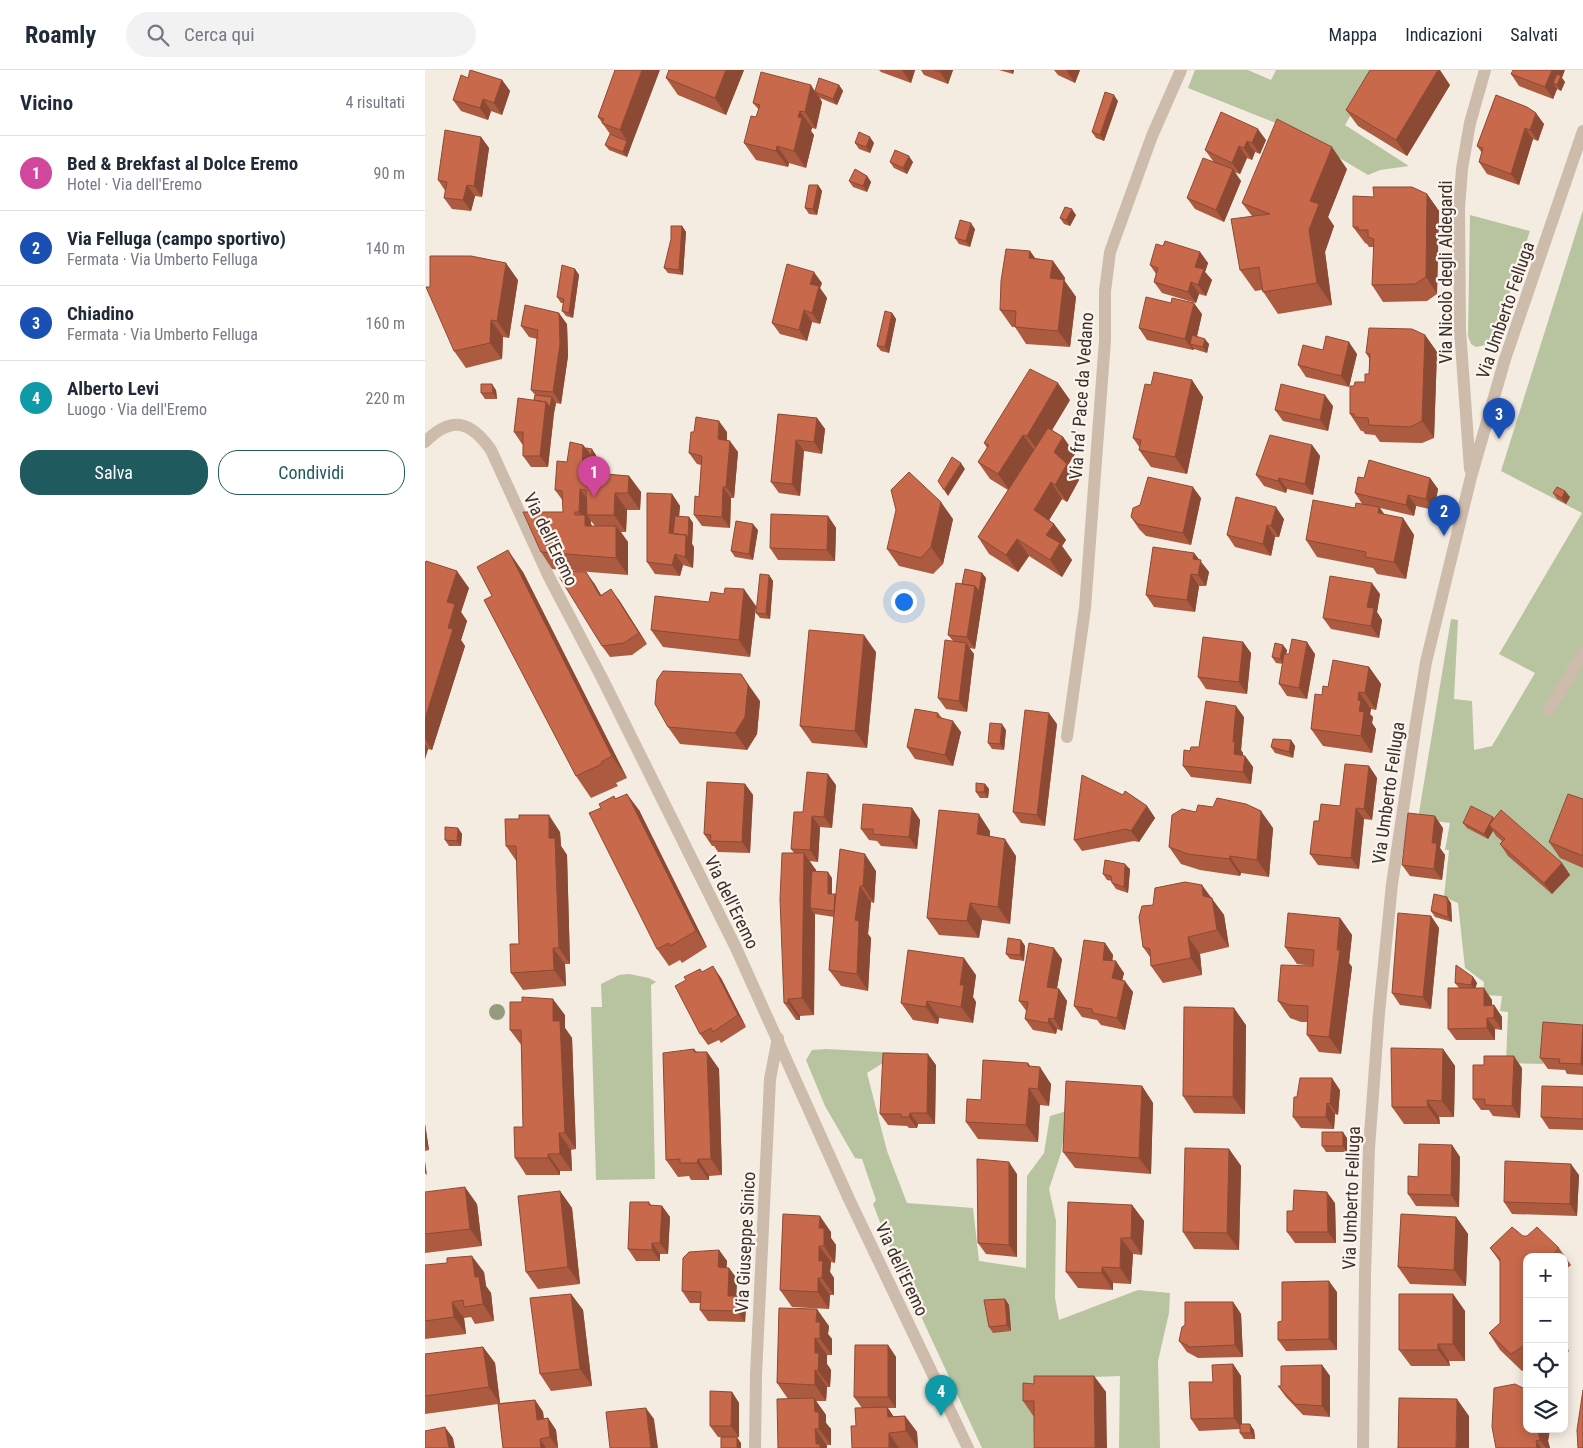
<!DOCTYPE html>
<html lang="it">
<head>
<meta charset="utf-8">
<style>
	body { margin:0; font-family:"Roboto Condensed",sans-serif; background:#f2f2f3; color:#1f2937 }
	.controls { position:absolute; right:15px; bottom:15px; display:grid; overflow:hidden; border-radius:10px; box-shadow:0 2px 12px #0003 }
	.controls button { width:45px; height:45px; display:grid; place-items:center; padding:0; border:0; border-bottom:1px solid #e0e1e3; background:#fff; color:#1f2937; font:25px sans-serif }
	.you { position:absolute; left:478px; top:531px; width:18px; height:18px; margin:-12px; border:4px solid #fff; border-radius:50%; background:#1a73e8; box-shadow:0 0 0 8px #1a73e833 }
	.badge { display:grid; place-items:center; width:32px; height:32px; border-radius:50%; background:#1f5a5e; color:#fff; font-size:16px; font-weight:700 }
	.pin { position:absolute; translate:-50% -41px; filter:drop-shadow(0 1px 2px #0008) }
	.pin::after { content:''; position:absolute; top:26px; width:18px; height:15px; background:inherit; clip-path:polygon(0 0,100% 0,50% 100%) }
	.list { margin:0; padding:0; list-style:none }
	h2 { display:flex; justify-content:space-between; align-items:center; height:65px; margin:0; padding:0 20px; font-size:21px }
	h2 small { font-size:16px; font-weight:400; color:#747a83 }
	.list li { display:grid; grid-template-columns:32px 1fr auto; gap:15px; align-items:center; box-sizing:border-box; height:75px; padding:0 20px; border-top:1px solid #e0e1e3 }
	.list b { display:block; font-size:19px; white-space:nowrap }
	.list p { margin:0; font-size:16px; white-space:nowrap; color:#747a83 }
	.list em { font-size:16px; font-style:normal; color:#747a83 }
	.actions { display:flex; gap:10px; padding:15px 20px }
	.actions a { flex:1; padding:11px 0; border:1px solid #1f5a5e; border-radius:20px; text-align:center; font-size:18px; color:#1f5a5e }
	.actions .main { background:#1f5a5e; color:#fff }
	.icon { flex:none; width:28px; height:28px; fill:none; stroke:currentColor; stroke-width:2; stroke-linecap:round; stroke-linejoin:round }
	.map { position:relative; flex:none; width:1158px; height:1378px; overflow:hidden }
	header { display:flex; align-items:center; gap:30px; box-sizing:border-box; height:70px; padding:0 25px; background:#fff; border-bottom:1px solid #e0e1e3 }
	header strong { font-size:24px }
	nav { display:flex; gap:28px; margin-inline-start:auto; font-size:18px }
	.search { width:350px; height:45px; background:#f2f2f3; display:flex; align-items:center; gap:12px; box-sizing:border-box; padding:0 18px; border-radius:28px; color:#747a83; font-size:19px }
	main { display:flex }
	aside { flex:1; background:#fff }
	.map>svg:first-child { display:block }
	.green { fill:#b8c4a0 }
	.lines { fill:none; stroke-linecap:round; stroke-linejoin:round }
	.minor { stroke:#cdbbac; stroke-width:12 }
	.tree { fill:#969b7f }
	.wall { fill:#ac5a40; fill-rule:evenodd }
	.shaded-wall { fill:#8c4a34 }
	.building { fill:#c8694b; stroke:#8c4a34 }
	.labels { text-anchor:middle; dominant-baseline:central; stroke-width:4.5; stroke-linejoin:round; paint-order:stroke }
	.street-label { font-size:18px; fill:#3b302b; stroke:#fbf5ee }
</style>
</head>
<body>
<header>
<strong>Roamly</strong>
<div class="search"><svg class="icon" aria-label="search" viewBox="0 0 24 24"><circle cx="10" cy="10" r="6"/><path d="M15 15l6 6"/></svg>Cerca qui</div>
<nav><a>Mappa</a><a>Indicazioni</a><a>Salvati</a></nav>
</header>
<main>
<aside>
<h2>Vicino<small>4 risultati</small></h2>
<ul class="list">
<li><span class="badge" style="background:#d1479c">1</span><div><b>Bed &amp; Brekfast al Dolce Eremo</b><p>Hotel · Via dell'Eremo</p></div><em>90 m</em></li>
<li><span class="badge" style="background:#1a4fb4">2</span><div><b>Via Felluga (campo sportivo)</b><p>Fermata · Via Umberto Felluga</p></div><em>140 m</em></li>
<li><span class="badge" style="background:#1a4fb4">3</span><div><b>Chiadino</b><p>Fermata · Via Umberto Felluga</p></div><em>160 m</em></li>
<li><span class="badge" style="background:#0f9aa8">4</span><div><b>Alberto Levi</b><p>Luogo · Via dell'Eremo</p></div><em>220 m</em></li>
</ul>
<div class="actions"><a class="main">Salva</a><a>Condividi</a></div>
</aside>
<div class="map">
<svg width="1158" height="1378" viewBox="0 0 1158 1378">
	<rect width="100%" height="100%" fill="#f4ebe1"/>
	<path class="green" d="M770 0H823L846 10 851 0H953L920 55 984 96 955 100 943 105 866 59 763 18Z
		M1158 140V961L1123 959 1118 994 1081 993 1083 942 1075 941 1077 926 1058 925 1059 912 1040 898 1033 833 1019 827 1024 780H1020L1025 753 993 749 1026 549 1033 550 1029 629 1047 631 1049 680 1067 676 1110 603 1074 584 1157 443 1076 401Z
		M1045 145 1105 161 1069 270 1061 275 1051 277 1046 274 1043 266Z
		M204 904 224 908 231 912 226 915 230 1109 171 1110 166 937H177L176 914 194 905Z
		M401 979 474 983 442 1003 462 1081 482 1133 548 1138 554 1191 601 1198 602 1106 619 1083 625 1046 642 1041 636 1083 624 1119 631 1151 630 1228 634 1250 713 1220 745 1223 744 1243 733 1291 735 1378H694L695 1306 611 1309 608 1378H557L468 1186 448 1134 451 1130 437 1089 430 1088 400 1036 381 990 387 980Z"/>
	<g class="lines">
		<path class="minor" d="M0 372C26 346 45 350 66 380L124 507 177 608 311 878 424 1129 543 1378
			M1045 399 1035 260 1034 138 1037 99 1045 53 1060 0
			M1124 640 1158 583
			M642 667 660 538 680 270V221L685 182 727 66 756 0
			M330 1378 331 1305 345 1009 353 968
			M938 1378 940 1205 944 1078 954 943 967 814 991 653 1001 592 1046 407 1080 289 1158 61"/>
	</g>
	<circle class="tree" cx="72" cy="942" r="8"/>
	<path class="wall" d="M190 0 206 76 202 87 184 80 180 75 185 64 173 47Z
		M319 0 301 45 253 25 241 8Z
		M454 0H490L486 13 456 2Z
		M496 0H528L523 14 499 5Z
		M574 0H589L588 4Z
		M629 0H655L650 13 633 5Z
		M1086 4 1137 8 1140 12 1136 21 1132 19 1128 29 1094 16Z
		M43 8 77 10 85 21 77 45 66 41 63 50 36 41 28 30Z
		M414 15 418 21 412 35 395 28 397 32 391 59 387 58 386 61 389 65 381 98 364 93 363 97 331 90 319 73 331 47 334 40 328 33 390 21Z
		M1025 15 982 86 933 56 921 40Z
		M1071 25 1119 54 1113 71 1108 69 1094 115 1062 104 1054 92 1057 83 1052 76Z
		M693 31 679 71 671 68 667 62Z
		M796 42 841 70 835 84 830 82 827 90 822 88 815 104 809 102 816 111 799 152 770 139 762 128 788 91 780 80Z
		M56 67 64 78 57 127 50 126 46 141 27 139 19 128 21 122 13 110Z
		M430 73H449L445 83 434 79Z
		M465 92H488L482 104 469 98Z
		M922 99 903 147 909 156 900 182 907 235 853 244 837 220 830 221 815 200 827 146 817 133Z
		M442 106 446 112 442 122 428 117 424 111Z
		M393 115 397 121 392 145 384 144 380 138Z
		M1002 124 1014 141 1012 224 1002 231 958 232 947 215 949 177H944L942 174 940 173 928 157 949 127Z
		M651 145 645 156 639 154 635 148Z
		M257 156 261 162 258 205 243 203 239 198Z
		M550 159 545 177 534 174 530 168Z
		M738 176 775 182 783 193 780 202 787 210 781 226 774 224 771 233 737 223 729 212 731 204 725 195Z
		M605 181 610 188 628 191 640 208 639 210 651 227 645 277 601 274 590 257H587L575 240Z
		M150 199 154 205 148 248 141 246 137 241 138 233H136L132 227Z
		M93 210 84 268 78 267 77 289 41 298 29 281Z
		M397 213 395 218 402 228 395 254 387 252 382 271 355 264 347 253Z
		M467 243 471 249 464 283 456 281 452 276Z
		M777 244 772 266 784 274 782 283 769 279 768 280 722 270 714 258Z
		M142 254 143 286 136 334 131 333 129 343 123 397H106L98 386V374H97L89 362 109 330 110 325 106 320 112 269 104 267 96 256Z
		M1000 265 1012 282 1009 368 997 373 955 372 950 365 940 364 938 361H936L925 344 929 316 940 312 944 304V288L941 283Z
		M932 284 924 317 881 307 873 295Z
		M767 310 778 327 762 404 726 397 714 380 715 378 708 368 726 315Z
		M71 320 72 329H60L56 323Z
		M645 330 627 360 638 367 650 384 643 395 654 410 642 432 637 429 624 450 629 454 641 470 637 476 647 490 637 507 604 486 593 502 564 484 553 467 583 420 565 409 553 392 562 378 559 373Z
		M908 336 903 361 858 351 850 340Z
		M353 344 392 348 400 359 397 384 379 381 375 426 354 423 346 412Z
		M302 362V370L313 382 309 428H306L305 458 277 456 269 445 274 427 276 395 272 394 264 383Z
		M158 375 161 378 171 385 169 403 204 406 216 422 215 440H202L201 462H196L203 472V505L127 499 116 482 138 442V431L130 420 142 392ZM166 451 170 456H167L166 454Z
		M887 375 895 386 888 425 862 419 861 423 839 416 831 405Z
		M939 408H1005L1013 419 1009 440 991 436 989 446 955 438 960 445 978 448 989 465 981 509 952 504 948 498 892 487 881 470 937 434 930 423Z
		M1140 421 1145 427 1141 434 1132 429 1128 423Z
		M247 424 255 436 254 447H264L268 453 267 474 269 477 268 498 258 495 255 506 230 504 222 492Z
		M776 428 766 475 721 466 714 459 706 447Z
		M403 446 411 458 410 491 353 490 345 478Z
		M528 449 518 494 508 504 474 496 462 479Z
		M859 449 854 467H850L846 486 810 477 802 465Z
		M333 460 328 490 310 487 306 481Z
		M769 483 784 502 781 516H774L770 542 729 537 721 525Z
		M0 494 44 518 36 542 42 551 36 570 40 576 7 680 3 679 0 689Z
		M98 502 202 708 191 713 193 716 166 728 151 706 67 526Z
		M557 503 561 508 550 579 544 578 549 584 542 642 521 639 513 628 528 571 523 565 537 514Z
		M344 505 348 511 345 549 335 548 331 543Z
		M169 513 176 525 194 530 222 574 207 585 185 587 177 576Z
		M955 524 952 542 957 550 954 568 906 559 898 548Z
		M284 532 331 536 325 587 238 577 226 560Z
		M818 572 826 583 822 624 781 619 773 607Z
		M862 580 861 584H890L882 629 862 626 854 614 858 594 851 593 847 587Z
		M451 582 442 678 387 673 375 656Z
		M944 597 956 614 951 640 946 639 945 644 948 647 947 653 951 659 947 683 898 676 886 659 897 625 903 617Z
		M335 631 332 664 322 680 255 674 243 657Z
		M513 643 517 648 536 662 528 696 490 689 482 677Z
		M819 647 816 680 818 683V686H820L828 697 826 714 766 707 758 696 765 681 774 677Z
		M632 654 620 756 596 753 588 742Z
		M581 660 579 680 567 679 563 673Z
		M866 670 870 676 868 688 850 683 846 677Z
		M944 696 952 708 947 750 939 749 934 799 893 795 885 784 894 751 915 736Z
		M320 714 328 725 325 783 293 782 289 776H287L279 764Z
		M560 714 564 719 563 728H555L551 722Z
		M411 715 407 758 395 757 393 792 384 791 391 800V801L407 808V824H410L451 801 449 833 446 832 443 864 446 868 443 921 416 916 404 900 409 847 390 844 389 945 375 946V950H371L359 933 369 783 366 779 378 742Z
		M698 725 722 736 730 748 714 772 709 771 657 781 649 770Z
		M189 726 191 729 214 740 282 877 257 893 255 890 244 896 232 879 176 738Z
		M1158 729V798L1135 788 1124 772Z
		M487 738 495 750 492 779 456 776 452 771 444 770 436 759Z
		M1068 747 1069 748 1137 793 1145 805 1127 824 1083 786 1075 774 1077 771 1071 766 1068 761 1063 769 1042 758 1038 753Z
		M33 758 37 764 36 776H24L20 770Z
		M848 758 844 807 816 803 815 806 775 800 756 794 744 777Z
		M1018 758 1015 778 1020 785 1017 810 985 806 977 795Z
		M565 761V766L591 786 585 854 557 850 554 868 514 865 502 848Z
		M135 762 136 776 142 785 145 894H140L141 916 98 920 86 903 94 874 92 792 81 776Z
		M705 799 703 823 691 819 687 813V811L682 810 678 804Z
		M786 828 799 845 804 877 775 884 777 905 738 913 726 896 725 887 718 877 728 835Z
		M1026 833 1027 852 1010 847 1006 841Z
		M1006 846 1014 858 1006 939 975 935 967 923Z
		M915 848 927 865 924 893 927 897 916 984 894 982 882 965V952H876L865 948 853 931 888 896 872 894 860 877Z
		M596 870 600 876 599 891 585 889 581 884Z
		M680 873 688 885 687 891 699 903 697 910 708 922 700 960 676 955 672 950 657 947 649 936Z
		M637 889 632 919H634L642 931 637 961 632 959 631 964 608 960 600 949 602 942 594 931Z
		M277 902 296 908 321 957 296 973 294 970 283 975 275 964Z
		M551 905 548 927 551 932 548 953 514 948 513 954 488 950 476 933Z
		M1048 907 1052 913 1050 918 1067 930V935H1069L1077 947V960L1070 959V970H1031L1023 959 1034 918 1030 913Z
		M140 945V958L147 968 151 1079 146 1080 147 1101H135V1105H101L90 1088 98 1057 97 976 85 960Z
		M821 955 820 1044 769 1043 758 1026Z
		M1158 955V1005L1142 1004 1140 1000 1123 999 1115 988Z
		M269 979 272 982H282L294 999 297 1105 284 1106V1110H266L264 1106 253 1107 241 1090Z
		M1018 979 1030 996 1029 1047H1014L1015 1054H979L967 1037Z
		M511 995 510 1054H493L492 1058H484L482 1056 463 1055 455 1044Z
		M606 996 626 1014 624 1036 615 1035 613 1072 553 1069 541 1052 556 1030Z
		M1097 998 1095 1048 1068 1046 1064 1040H1056L1048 1029Z
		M717 1016 728 1033 726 1104 650 1098 638 1082Z
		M1158 1017V1060L1124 1059 1116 1047Z
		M915 1020 913 1045 910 1044 909 1059 876 1058 868 1047Z
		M0 1054 4 1080 0 1081Z
		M922 1068V1082H901L897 1076Z
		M1027 1075 1035 1087 1034 1137 991 1136 983 1124 993 1107Z
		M804 1079 816 1096 814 1180 769 1179 758 1162Z
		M592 1104V1187L561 1184 553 1173Z
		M1154 1105 1152 1146 1087 1144 1079 1132Z
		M135 1121 147 1138 155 1214 113 1219 101 1202Z
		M0 1122 52 1134 57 1176 0 1183Z
		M224 1132 226 1135 237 1136 245 1147 243 1184H235V1191H211L203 1179Z
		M910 1133 911 1173H870L862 1162Z
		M707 1135 719 1151 717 1185 708 1184 706 1214 688 1213V1220L653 1218 641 1202Z
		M358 1144 406 1162V1168L411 1175 410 1193 406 1192 405 1202 409 1208V1225H405L404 1239 367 1237 355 1220Z
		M1031 1147 1043 1164 1041 1216 985 1214 973 1197Z
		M1098 1166 1134 1178 1146 1195 1139 1201V1187H1102V1298L1097 1301 1075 1280 1064 1263 1075 1253V1192L1065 1178Z
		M294 1180 302 1191 301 1198H304L312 1209 311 1226H313L321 1237 320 1252 283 1251 275 1240V1233H265L257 1221Z
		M0 1195 59 1202 61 1216 66 1223 69 1251 50 1254 46 1247 39 1248 41 1264 0 1269Z
		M912 1222V1280L861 1281 853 1270 857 1251Z
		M146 1224 158 1240 167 1316 126 1321 115 1304Z
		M1028 1224 1040 1241V1291H1024L1025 1296H986L974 1280Z
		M580 1229 584 1235 586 1261 568 1263 564 1257Z
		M808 1232 816 1244 818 1287 773 1288 762 1282 754 1271Z
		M354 1238 404 1256 403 1264 407 1269V1285H402V1294L406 1300 405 1317H402L401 1331H391L401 1345V1353L406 1359V1375H402L363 1329 352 1313Z
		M1139 1273 1144 1281 1139 1286Z
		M463 1275 471 1287V1338H463L468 1346H480L492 1362 493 1378H427L431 1356 437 1338 429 1327Z
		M58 1277 70 1293 75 1333 110 1330 118 1342 119 1349 123 1348 131 1360 133 1378H78L73 1334 0 1344V1284Z
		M808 1294 816 1306 817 1354 829 1360 830 1369H819L815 1363V1359L774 1361 766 1349 788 1312Z
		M897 1295 905 1306V1347L878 1345 861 1327 853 1316H856Z
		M669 1306 681 1322 609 1347 598 1331 609 1314Z
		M307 1322 314 1333V1367H293L285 1356Z
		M1102 1359H1125L1123 1371 1125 1378H1071Z"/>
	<path class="shaded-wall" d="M217 0H235L202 87 198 82 202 71 195 60Z
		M301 0H319L301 45 290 28Z
		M477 0H490L486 13Z
		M516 0H528L523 14 515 2Z
		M585 0H589L588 4Z
		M642 0H655L650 13 642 1Z
		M1013 0H1015L1025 15 982 86 971 70Z
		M1127 0H1140L1137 8 1140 12 1136 21 1132 15 1128 13 1132 19 1128 29 1120 17Z
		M77 10 85 21 77 45 69 33Z
		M386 15 397 32 391 59 380 42Z
		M414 15 418 21 412 35 408 29Z
		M689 25 693 31 679 71 675 65Z
		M58 29 66 41 63 50 55 38Z
		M375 41 387 58 386 61 389 65 381 98 369 81 373 47Z
		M1111 43 1119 54 1113 71 1105 60Z
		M1100 58 1108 69 1094 115 1086 104Z
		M833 59 841 70 835 84 827 73Z
		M56 67 64 78 57 127 49 116Z
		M445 67 449 73 445 83 441 77Z
		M822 71 830 82 827 90 819 78Z
		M352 76 364 93 363 97 351 81Z
		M814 76 822 88 815 104 807 93Z
		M907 77 922 99 903 147 909 156 900 182 907 235 892 213 884 160 885 131Z
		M484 86 488 92 482 104 478 98Z
		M808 99 816 111 799 152 791 140Z
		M442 106 446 112 442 122 438 116Z
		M42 115 50 126 46 141 38 130Z
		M393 115 397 121 392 145 388 139Z
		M1002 124 1014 141 1012 224 1001 207Z
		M647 139 651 145 645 156 641 150Z
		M546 153 550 159 545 177 541 171Z
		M257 156 261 162 258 205 254 200Z
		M605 181 617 198 604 188Z
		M775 182 783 193 780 202 787 210 781 226 773 215 770 197Z
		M628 191 640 208 637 225 625 208Z
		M81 193 93 210 84 268 72 251Z
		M150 199 154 205 148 248 144 243Z
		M389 202 397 213 395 218 402 228 395 254 387 243 385 214Z
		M639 210 651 227 645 277 633 261Z
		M766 212 774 224 771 233 763 222Z
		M769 233 777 244 770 275 765 274 769 279 768 280 760 269Z
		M379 240 387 252 382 271 374 260Z
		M134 243 142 254 143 286 136 334 128 322Z
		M467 243 471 249 464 283 460 277Z
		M66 250 78 267 77 289 65 273Z
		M1000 265 1012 282 1009 368 997 351Z
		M780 269 784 274 782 283 778 277Z
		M924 272 932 284 924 317 916 306Z
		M767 310 778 327 762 404 750 387Z
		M633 313 645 330 614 382 602 366Z
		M67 314 71 320 72 329 68 323Z
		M900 325 908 336 903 361 895 350Z
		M127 327 131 333 129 343 123 397 115 386 121 332Z
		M392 348 400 359 397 384 389 372Z
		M294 351 302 362 301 381 293 369Z
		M598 365 610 381 585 421 573 404Z
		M638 367 650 384 643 395 654 410 642 432 630 415 629 382Z
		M371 370 379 381 375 426 367 414Z
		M305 371 313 382 309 428 301 417Z
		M158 375 166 386 167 379 171 385 169 419 157 402Z
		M887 375 895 386 888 425 880 414Z
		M536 393 540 399 523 426 519 420Z
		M204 406 216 422 215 440 203 423Z
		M854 408 862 419 861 423 853 411Z
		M1005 408 1013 419 1009 440 1001 429Z
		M626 412 637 429 620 457 609 440Z
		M298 417 306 428 305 458 297 447Z
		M768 417 776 428 766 475 758 463Z
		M155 419 167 436 162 445 166 451V454L171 462 160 456V450L154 442Z
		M1140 421 1145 427 1141 434 1137 428Z
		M190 423 202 440 201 462 189 445Z
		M247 424 255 436 252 469 244 463Z
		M983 425 991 436 989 446 981 435Z
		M516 432 528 449 518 494 506 477Z
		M851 437 859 449 854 467 846 456Z
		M954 437 966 454 953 443Z
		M403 446 411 458 410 491 402 480Z
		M264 447 268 453 267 474 269 477 268 498 260 487 261 465Z
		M978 448 989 465 981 509 969 492Z
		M328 454 333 460 328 490 324 484Z
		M629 454 641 470 637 476 647 490 637 507 625 490 621 465Z
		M842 455 850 467 846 486 838 474Z
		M191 456 203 472V505L191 488Z
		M592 469 604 486 593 502 581 485Z
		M83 480 98 502 202 708 187 686Z
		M769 483 784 502 781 516 773 505 768 489Z
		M250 484 258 495 255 506 247 495Z
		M32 501 44 518 36 542 42 551 36 570 40 576 7 680 0 669V649L23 558 22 532Z
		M161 502 169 513 183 537 175 526Z
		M557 503 561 508 550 579 542 567 550 516Z
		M766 504 774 516 770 542 762 530Z
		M344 505 348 511 345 549 341 544Z
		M947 513 955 524 952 542 957 550 954 568 946 556 942 537Z
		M186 519 194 530 222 574 214 563Z
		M319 519 331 536 325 587 314 570Z
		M439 565 451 582 442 678 430 661Z
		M818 572 826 583 822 624 814 612Z
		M882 572 890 584 882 629 874 618Z
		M541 573 549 584 542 642 534 631Z
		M858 575 862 580 859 594 855 589Z
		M944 597 956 614 951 640 940 623Z
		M316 604 335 631 332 664 322 680 310 663Z
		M934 622 946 639 945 644 948 647 947 653 951 659 947 683 936 666 933 630Z
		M811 636 819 647 816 680 818 683 817 696 809 684 808 672Z
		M624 643 632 654 620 756 612 745Z
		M528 651 536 662 528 696 520 685Z
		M577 654 581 660 579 680 575 674Z
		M866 670 870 676 868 688 864 682Z
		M0 674 3 679 0 689Z
		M820 686 828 697 826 714 818 702Z
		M944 696 952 708 947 750 939 739Z
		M403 704 411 715 407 758 399 747Z
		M320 714 328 725 325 783 317 772Z
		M560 714 564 719 563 728 559 722Z
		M202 724 214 740 282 877 271 861Z
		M722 736 730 748 714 772 706 761Z
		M487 738 495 750 492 779 484 767Z
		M931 738 939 749 934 799 926 788Z
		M836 741 848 758 844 807 832 790Z
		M554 744 565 761 564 781 552 764Z
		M124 745 135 762 136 776 142 785 145 894 134 878 124 768Z
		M387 746 395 757 393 792 385 780Z
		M1010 746 1018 758 1015 778 1020 785 1017 810 1009 799 1007 773Z
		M1064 755 1068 761 1063 769 1059 764Z
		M33 758 37 764 36 776 32 771Z
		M580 769 591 786 585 854 573 837Z
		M379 783 391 800 390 839 385 838 389 844H390L389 945 377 928Z
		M440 784 451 801 449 833 438 816Z
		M805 786 816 803 815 806 804 789Z
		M1137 793 1145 805 1127 824 1119 813Z
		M700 794 705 799 703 823 699 817Z
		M403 802 407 808V829L403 824Z
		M777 815 799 845 804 877 792 860 778 826Z
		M435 816 446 832 443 864 446 868 443 921 432 904 430 850Z
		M1022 827 1026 833 1027 852 1023 847Z
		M545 833 557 850 554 868 542 851Z
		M1006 846 1014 858 1006 939 998 927Z
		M915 848 927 865 924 893 927 897 916 984 904 967Z
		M763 867 775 884 777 905 766 888Z
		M596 870 600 876 599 891 595 885Z
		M680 873 688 885 686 901 678 890Z
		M128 878 140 894 141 916 129 900Z
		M629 878 637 889 630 929 622 917Z
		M539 888 551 905 548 927 551 932 548 953 536 937 535 915Z
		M691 891 699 903 695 920 687 908Z
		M288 896 296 908 321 957 313 945Z
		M1048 907 1052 913 1050 920 1046 915Z
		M700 911 708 922 700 960 692 948Z
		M1059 918 1067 930V947L1059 936Z
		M634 919 642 931 637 961 629 949Z
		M128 929 140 945V958L147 968 151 1079 140 1063 128 951Z
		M363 929 375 946V950L363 933Z
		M502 931 514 948 513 954 501 937Z
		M1069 935 1077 947V960L1069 948Z
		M809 938 821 955 820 1044 808 1027Z
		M624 948 632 959 631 964 623 953Z
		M1062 948 1070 959V970L1062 958Z
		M1158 966V997L1156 994Z
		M1018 979 1030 996 1029 1047 1017 1031Z
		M282 982 294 999 297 1105 286 1089Z
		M503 984 511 995 510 1054 502 1043Z
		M1089 986 1097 998 1095 1048 1087 1036Z
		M603 993 614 1008 615 997 626 1014 624 1036 613 1019 603 996Z
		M907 1008 915 1020 913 1045 905 1034Z
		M717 1016 728 1033 726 1104 714 1088Z
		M604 1018 615 1035 613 1072 601 1055Z
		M1002 1030 1014 1047 1015 1054 1003 1037Z
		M902 1033 910 1044 909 1059 901 1047Z
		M485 1043 493 1054 492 1058 484 1047Z
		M0 1054 4 1080 0 1075Z
		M918 1062 922 1068V1082L918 1076Z
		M134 1063 146 1080 147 1101 135 1084Z
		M1027 1075 1035 1087 1034 1137 1026 1125Z
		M804 1079 816 1096 814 1180 802 1163Z
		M123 1084 135 1101V1105L123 1088Z
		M273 1089 284 1106V1110L272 1093Z
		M0 1091 2 1105 0 1103Z
		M584 1092 592 1104V1187L584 1175Z
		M1146 1094 1154 1105 1152 1146 1145 1134Z
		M40 1117 52 1134 57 1176 45 1159Z
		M135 1121 147 1138 155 1214 143 1197Z
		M902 1122 910 1133 911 1173 903 1162Z
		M707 1135 719 1151 717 1185 706 1168Z
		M237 1136 245 1147 243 1184 235 1173Z
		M395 1146 406 1162V1168L411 1175 410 1193 399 1176 394 1158Z
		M1031 1147 1043 1164 1041 1216 1029 1200Z
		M696 1168 708 1184 706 1214 695 1198Z
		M227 1173 235 1184V1191L227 1180Z
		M394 1176 406 1192 405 1202 409 1208V1225L397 1208 394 1191Z
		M294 1180 302 1191 301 1209 293 1197Z
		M47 1186 59 1202 61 1216 66 1223 69 1251 58 1234 50 1207Z
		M677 1197 688 1213V1220L677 1203Z
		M304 1198 312 1209 311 1237 303 1226Z
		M393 1208 405 1225 404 1239 393 1222Z
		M904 1211 912 1222V1280L904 1269Z
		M146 1224 158 1240 167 1316 155 1299Z
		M1028 1224 1040 1241V1291L1028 1274Z
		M313 1226 321 1237 320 1252 312 1241Z
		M580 1229 584 1235 586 1261 582 1255Z
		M27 1232 39 1248 41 1264 29 1247Z
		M808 1232 816 1244 818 1287 810 1275Z
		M392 1239 404 1256 403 1264 407 1269V1285L395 1269 391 1252Z
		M390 1268 402 1285V1294L406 1300 405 1317 393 1301 390 1283Z
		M1013 1274 1024 1291 1025 1296 1013 1280Z
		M463 1275 471 1287V1338L463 1327Z
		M58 1277 70 1293 75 1334 64 1317Z
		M808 1294 816 1306 817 1359 809 1348Z
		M897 1295 905 1306V1347L897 1336Z
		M390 1300 402 1317 401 1331 390 1315Z
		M669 1306 681 1322 682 1378H670Z
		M307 1322 314 1333V1367L306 1356Z
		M389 1328 401 1345V1353L406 1359V1375L394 1359 390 1342Z
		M1032 1329 1044 1346V1378H1031Z
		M110 1330 118 1342 120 1361 112 1350Z
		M462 1337 474 1354 463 1347Z
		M221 1338 229 1349 233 1378H226Z
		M480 1346 492 1362 493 1378 481 1361Z
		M123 1348 131 1360 133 1378 125 1367Z
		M825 1354 829 1360 830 1369 826 1363Z
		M20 1357 28 1368 30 1378H24Z
		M390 1359 402 1375V1378H394L391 1374Z
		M1113 1359H1125L1123 1371 1125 1378H1121L1115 1370Z
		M464 1363 474 1378H464Z
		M312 1367 316 1373V1378H312Z
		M115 1369 121 1378H116Z
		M1111 1371 1116 1378H1112Z"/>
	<path class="building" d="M45 0 77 10 69 33 58 29 55 38 28 30 36 5 43 8Z
		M190 0H217L195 60 177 53 179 49 173 47Z
		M244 0H301L290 28 241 8Z
		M509 0H516L515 2Z
		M945 0H1013L971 70 921 40Z
		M1088 0H1127L1120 17 1086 4Z
		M336 2 386 15 380 42 375 41 373 47 377 48 369 81 352 76 351 81 319 73 326 46 331 47 335 35 328 33Z
		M1132 4 1136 6 1132 15 1128 13Z
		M394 8 414 15 408 29 390 22V21Z
		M680 22 689 25 675 65 667 62Z
		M1071 25 1102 37 1111 43 1105 60 1100 58 1086 104 1054 92 1058 78 1052 76Z
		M796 42 833 59 827 73 822 71 819 78 814 76 807 93 780 80Z
		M852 49 907 77 885 131 894 134 884 160 892 213 838 222 834 197 815 200 806 149 845 144 817 133Z
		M20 60 56 67 49 116 42 115 38 130 19 128 22 112 13 110Z
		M434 62 445 67 441 77 430 73Z
		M185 64 202 71 198 82 180 75Z
		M470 80 484 86 478 98 465 92Z
		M778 88 808 99 791 140 762 128Z
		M430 99 442 106 438 116 424 111Z
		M384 115H393L388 139 380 138Z
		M948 117H987L1002 124 1001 207 990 214 947 215 949 169 943 167V160H933V157H928V126L949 127Z
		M640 137 647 139 641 150 635 148Z
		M535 150 546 153 541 171 530 168Z
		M246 156H257L254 200 239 198 246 169Z
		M740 171 775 182 770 197 779 199 773 215 766 212 763 222 729 212 733 198 725 195 731 174 738 176Z
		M581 179 605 181 604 188 628 191 625 208 639 210 633 261 590 257 591 241 575 240 576 211Z
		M5 186H46L81 193 72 251 66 250 65 273 29 281 1 217H5Z
		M362 194 389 202 385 214 394 216 387 243 379 240 374 260 347 253Z
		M137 195 150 199 144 243 137 241 139 229 132 227Z
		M721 227 746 233 747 228 769 233 760 269 714 258Z
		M100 235 134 243 135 274 128 322 106 320 113 260 96 256Z
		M460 241 467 243 460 277 452 276Z
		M944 258 987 259 1000 265 997 351 985 357 944 355 943 348 929 347V344H925V316H929L930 312H940V304H944L945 284 941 283Z
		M767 265 780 269 778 277 765 274Z
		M901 266 924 272 916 306 873 295 878 275 898 280Z
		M605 299 633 313 602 366 598 365 573 404 553 392 564 375 559 373Z
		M729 302 767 310 750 387 714 380 716 370 708 368 720 314 726 315Z
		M56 314H67L68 323H56Z
		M856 314 900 325 895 350 850 340Z
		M110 325 127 327 125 337 121 332 109 330Z
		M93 328 121 332 115 386H98V362H89Z
		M353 344 392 348 389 372 371 370 367 414 346 412Z
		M271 347 294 351 293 369 305 371 301 417H298L297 447 269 445 270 426 274 427 277 386 264 383 266 362H269Z
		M623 358 638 367 629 382 642 394 630 415 626 412 609 440 629 454 621 465 635 473 625 490 592 469 581 485 553 467Z
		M845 365 887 375 880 414 854 408 853 411 831 405Z
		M145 372 158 375 157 402 204 406 203 423H190L189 445H162L161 420 155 419 154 442H150V445H160V456H191V488L116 482 98 442H138L137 421 130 420 132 391 142 392Z
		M161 378 167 379 166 386Z
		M527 387 536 393 519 420 513 411Z
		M944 390 1005 408 1001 429 983 425 981 435 930 423 933 407 939 408Z
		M484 402 516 432 506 477 496 488 462 479 471 440 466 420Z
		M723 407 768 417 758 463 713 454 706 447 708 438 715 435Z
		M1132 417 1140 421 1137 428 1128 423Z
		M222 423 247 424 244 463 261 465 260 487 250 484 247 495 222 492Z
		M811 427 851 437 846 456 842 455 838 474 802 465Z
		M888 430 930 438 931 433 954 437 953 443 978 448 969 492 940 487 941 482 881 470Z
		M346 444 403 446 402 480 345 478Z
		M250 446 264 447 263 468 261 465 248 464Z
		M311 451 328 454 324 484 306 481Z
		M728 477 769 483 768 489 776 490 773 505 766 504 762 530 721 525Z
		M83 480 187 686 176 692 177 694 151 706 59 530 67 526 52 497Z
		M1 491 32 501 22 532 30 534 23 558 28 559 0 649V494Z
		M540 499 557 503 554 521 550 516 537 514Z
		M137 501 161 502 175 526 186 519 214 563 199 573 177 576 135 508Z
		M335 504 344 505 341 544 331 543Z
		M905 506 947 513 942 537 949 538 946 556 898 548Z
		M531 513 550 516 542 567 523 565Z
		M300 518 319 519 314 570 226 560 230 526 284 532 286 522 299 524Z
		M384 560 439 565 430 661 375 656Z
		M778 567 818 572 814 612 773 607Z
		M867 569 882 572 874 618 854 614 859 584H864Z
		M520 570 541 573 534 631 513 628Z
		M850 573 858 575 855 589 847 587Z
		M908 590 944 597 940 623 934 622 933 630 936 631 934 641 939 642 936 666 886 659 890 624 897 625 898 616 903 617Z
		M238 601 316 604 323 615 320 647 310 663 243 657 230 634 232 610Z
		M781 631 811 636 808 672H810L809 684 820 686 818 702 758 696 759 680 765 681 766 677H774Z
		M490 639 513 643 512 647 528 651 520 685 482 677Z
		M600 640 624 643 612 745 588 742Z
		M565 653 577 654 575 674 563 673Z
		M848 669 866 670 864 682 846 677Z
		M920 694 944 696 939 739 931 738 926 788 885 784 889 751H894L896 734 915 736Z
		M382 702 403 704 399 747 387 746 385 780 366 779 369 742H378Z
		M657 705 698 725 700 721 722 736 706 761 701 759 649 770Z
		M282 712 320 714 317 772 285 771 286 765 279 764Z
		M551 713 560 714 559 722H551Z
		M202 724 271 861 245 876 244 873 232 879 164 743 176 738 174 734 189 726 190 729Z
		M1143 724 1158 729V786L1124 772Z
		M792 728 821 734 836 741 832 790 805 786 804 789 763 784 744 777 747 745 757 739 771 742 773 735 788 737Z
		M438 734 487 738 484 767 448 764V759H436Z
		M1046 736 1068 747 1059 764 1038 753Z
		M514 740 554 744 552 764 580 769 573 837 545 833 542 851 502 848Z
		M1076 740 1137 793 1119 813 1075 774 1080 769 1064 755Z
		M983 743 1010 746 1007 773H1012L1009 799 977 795Z
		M94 745H124V768H130L134 878H128L129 900 86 903 85 874H94L91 776H81L80 749H94Z
		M20 757 33 758 32 771 20 770Z
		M415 779 440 784 438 816H435L430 850 434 851 432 904 404 900Z
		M357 783H379L377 928 363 929V933H359L355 829Z
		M680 790 700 794 699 817 687 813 686 806 678 804Z
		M387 801 403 802V824H410L409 841 385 838Z
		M760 812 777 815 778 826 787 828 792 860 763 867 766 888 726 896 725 879 718 877 714 847 717 836 728 835 730 818Z
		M1009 824 1022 827 1023 847 1006 841Z
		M863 843 915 848 912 880H915L904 967 882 965 883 936 865 935 853 931 856 895 888 896 889 880 860 877Z
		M973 843 1006 846 998 927 967 923Z
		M583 868 596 870 595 885 581 884Z
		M659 870 680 873 678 890 691 891 687 908 700 911 692 948 668 943 667 939 649 936Z
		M604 873 629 878 622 917 634 919 629 949 624 948 623 953 600 949 603 932 594 931Z
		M483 880 539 888 535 915H539L536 937 502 931 501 937 476 933Z
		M1031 895 1048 907 1046 915 1030 913Z
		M288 896 313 945 288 962 286 958 275 964 250 916 261 910 259 907 275 899 277 902Z
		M1023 918H1059V936L1069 935V948H1062V958L1023 959Z
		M97 927 128 929V951H135L140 1063H134L135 1084H123V1088H90L89 1057H98L96 960H85V932H97Z
		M759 937 809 938 808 1027 758 1026Z
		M1118 952 1158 955 1156 994 1134 993 1135 989 1115 988Z
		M966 978 1018 979 1017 1031 1002 1030 1003 1037H967Z
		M269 979V982H282L286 1089H273L272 1093H255V1089L241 1090 238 983Z
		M458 983 503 984 502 1043H485L484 1047H476V1044H455Z
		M1059 986H1089L1087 1036 1060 1035V1029H1048V995H1059Z
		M558 990 603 993V996L615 997 613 1019 604 1018 601 1055 541 1052 542 1029 556 1030Z
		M875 1008H907L905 1034 902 1033 901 1047H868L869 1027H872Z
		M641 1011 717 1016 714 1088 638 1082Z
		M1117 1016 1158 1017V1049L1116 1047Z
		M897 1062H918V1076H897Z
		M994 1074 1027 1075 1026 1125 983 1124V1106L993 1107Z
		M760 1078 804 1079 802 1163 758 1162Z
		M552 1089 584 1092V1175L553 1173Z
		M1080 1091 1146 1094 1145 1134 1079 1132Z
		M40 1117 45 1159 0 1164V1122Z
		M869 1120 902 1122 903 1162H862V1141H868Z
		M135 1121 143 1197 101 1202 93 1126Z
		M205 1132H224V1135L237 1136 235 1173H227V1180L203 1179Z
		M643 1132 707 1135 706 1168H696L695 1198 677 1197V1203L641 1202Z
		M358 1144 395 1146 394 1158H399V1176H394V1191H398L397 1208H393V1222L355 1220Z
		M976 1144 1031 1147 1029 1200 973 1197Z
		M1087 1157 1098 1166H1102L1112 1157 1134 1178 1125 1187H1102V1277L1100 1275 1086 1284 1064 1263 1075 1253V1189L1065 1178Z
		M294 1180 293 1197 304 1198 303 1226H313L312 1241 275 1240 276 1222 257 1221 258 1188 264 1182Z
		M47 1186 50 1207H54L58 1234 39 1237 38 1230 27 1232 29 1247 0 1251V1195L22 1193V1188Z
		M904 1211V1269L853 1270V1252L857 1251V1212Z
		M146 1224 155 1299 115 1304 105 1228Z
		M974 1224H1028V1274H1013V1280H974Z
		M580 1229 582 1255 564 1257 559 1230Z
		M760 1232H808L810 1275 765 1277 754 1271 757 1257 760 1255Z
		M354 1238 392 1239 391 1252H395V1269L390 1268V1283H394L393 1301 390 1300V1315L352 1313Z
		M430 1275H463V1327H429Z
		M58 1277 64 1317 0 1326V1284Z
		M808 1294 809 1348 766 1349 764 1312H788L787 1295Z
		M897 1295V1336L870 1334 853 1316H856V1296Z
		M609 1306H669L670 1378H609V1331H598V1313L609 1314Z
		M1090 1314 1102 1320V1359H1113L1115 1370 1111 1371 1112 1378H1071L1067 1357 1069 1318Z
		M1158 1320V1378H1153L1152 1360Z
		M285 1321 307 1322 306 1356H285Z
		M389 1328 390 1342H394V1359H390L391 1374H395V1378H353L352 1329Z
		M974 1328 1032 1329 1031 1378H973Z
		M110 1330 112 1350 123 1348 125 1367 115 1369 116 1378H78L73 1334Z
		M462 1337 463 1347 480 1346 481 1361 464 1363V1378H427L426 1356H431L430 1338Z
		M221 1338 226 1378H185L181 1342Z
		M815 1354H825L826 1363H815Z
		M20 1357 24 1378H0V1361Z
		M296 1367H312V1378H296Z"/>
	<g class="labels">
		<g class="street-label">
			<text transform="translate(1020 202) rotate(-90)">Via Nicolò degli Aldegardi</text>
			<text transform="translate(1080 240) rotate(-71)">Via Umberto Felluga</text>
			<text transform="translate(656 326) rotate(-86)">Via fra' Pace da Vedano</text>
			<text transform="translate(126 469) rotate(64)">Via dell'Eremo</text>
			<text transform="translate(963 723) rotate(-82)">Via Umberto Felluga</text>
			<text transform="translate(307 832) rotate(64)">Via dell'Eremo</text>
			<text transform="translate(926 1128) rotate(-88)">Via Umberto Felluga</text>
			<text transform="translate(320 1172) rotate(-87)">Via Giuseppe Sinico</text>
			<text transform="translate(477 1199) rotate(65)">Via dell'Eremo</text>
		</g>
	</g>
</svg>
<div class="controls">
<button>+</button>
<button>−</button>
<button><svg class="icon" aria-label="locate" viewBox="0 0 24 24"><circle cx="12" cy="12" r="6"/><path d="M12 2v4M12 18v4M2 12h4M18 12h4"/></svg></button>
<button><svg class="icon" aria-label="layers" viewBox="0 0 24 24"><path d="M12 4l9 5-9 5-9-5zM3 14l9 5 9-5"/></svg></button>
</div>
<div class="you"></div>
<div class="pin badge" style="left:169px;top:427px;background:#d1479c">1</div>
<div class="pin badge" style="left:1019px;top:466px;background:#1a4fb4">2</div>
<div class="pin badge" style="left:1074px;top:369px;background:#1a4fb4">3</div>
<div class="pin badge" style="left:516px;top:1346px;background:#0f9aa8">4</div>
</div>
</main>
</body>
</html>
